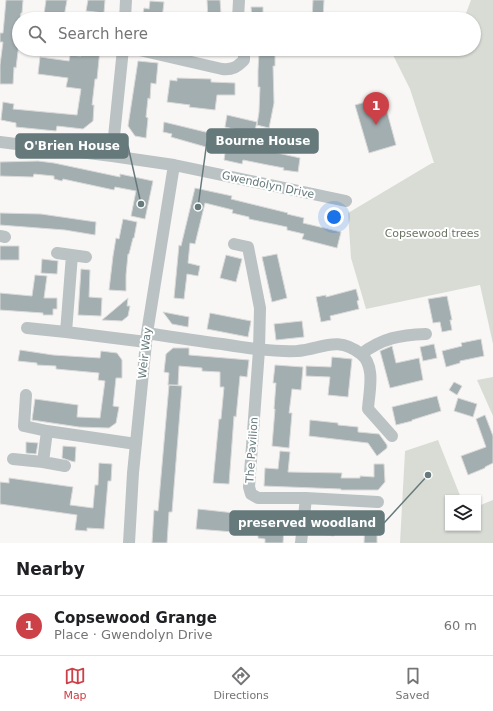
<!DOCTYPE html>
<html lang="en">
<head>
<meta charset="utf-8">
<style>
	body { margin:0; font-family:"DejaVu Sans",sans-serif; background:#f6f6f6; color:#202124 }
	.controls { position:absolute; right:12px; bottom:12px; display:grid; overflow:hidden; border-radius:0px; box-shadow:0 1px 3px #0004 }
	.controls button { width:36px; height:36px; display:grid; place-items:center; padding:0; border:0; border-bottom:1px solid #e0e0e0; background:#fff; color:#202124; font:20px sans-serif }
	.you { position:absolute; left:334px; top:217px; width:14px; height:14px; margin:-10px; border:3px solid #fff; border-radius:50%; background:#1a73e8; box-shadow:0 0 0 6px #1a73e833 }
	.badge { display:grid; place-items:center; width:26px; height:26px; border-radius:50%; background:#cc4148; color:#fff; font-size:13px; font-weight:700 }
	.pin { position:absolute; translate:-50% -33px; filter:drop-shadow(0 1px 2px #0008) }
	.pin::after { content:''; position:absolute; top:21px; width:14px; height:12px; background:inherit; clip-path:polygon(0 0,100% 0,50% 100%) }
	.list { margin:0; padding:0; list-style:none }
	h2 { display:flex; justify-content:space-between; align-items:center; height:52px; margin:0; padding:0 16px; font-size:17px }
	h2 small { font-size:13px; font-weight:400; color:#757577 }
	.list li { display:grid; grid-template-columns:26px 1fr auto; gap:12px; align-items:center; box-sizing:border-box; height:60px; padding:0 16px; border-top:1px solid #e0e0e0 }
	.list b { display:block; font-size:15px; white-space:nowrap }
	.list p { margin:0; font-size:13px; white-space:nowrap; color:#757577 }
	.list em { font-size:13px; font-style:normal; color:#757577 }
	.icon { flex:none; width:22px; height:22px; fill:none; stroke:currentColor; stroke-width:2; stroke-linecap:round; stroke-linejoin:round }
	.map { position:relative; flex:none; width:493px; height:543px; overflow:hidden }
	.search { position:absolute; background:#fff; box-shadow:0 1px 3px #0004; left:12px; right:12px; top:12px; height:44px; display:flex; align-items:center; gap:10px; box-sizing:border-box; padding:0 14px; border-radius:22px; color:#757577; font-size:15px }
	.sheet { height:112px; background:#fff }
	nav { display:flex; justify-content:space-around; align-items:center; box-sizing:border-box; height:56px; border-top:1px solid #e0e0e0; background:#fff; font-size:11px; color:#757577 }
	nav a { display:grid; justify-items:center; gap:2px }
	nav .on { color:#cc4148 }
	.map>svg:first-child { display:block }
	.green { fill:#d9dcd5 }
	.building { fill:#a3aeb0; stroke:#d9d9d8 }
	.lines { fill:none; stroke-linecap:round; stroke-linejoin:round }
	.minor { stroke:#bbc2c3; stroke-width:12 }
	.labels { text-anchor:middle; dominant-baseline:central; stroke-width:4; stroke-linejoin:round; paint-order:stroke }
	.street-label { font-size:11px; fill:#667a7c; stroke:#fff }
	.park-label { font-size:11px; fill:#6c7565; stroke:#fff }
	.leader { fill:none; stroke:#667a7c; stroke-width:1.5 }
	.callout-dot { fill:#667a7c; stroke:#fff; stroke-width:1.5 }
	.callout { fill:#667a7c; stroke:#667a7c; stroke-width:1.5 }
	.callout-label { font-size:12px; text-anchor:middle; font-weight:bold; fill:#fff }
</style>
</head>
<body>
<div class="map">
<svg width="493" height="543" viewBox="0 0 493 543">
	<rect width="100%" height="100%" fill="#f8f7f6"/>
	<path class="green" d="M471 0H493V344L480 285 366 309 351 258 348 213 432 163H434L410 89 390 49H474V19H413L465 16Z
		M493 377V416L477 380Z
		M438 440 461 498H448V528H478V506L493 500V543H400L405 451Z"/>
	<path class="building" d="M6 0H23L22 13H21L20 19H19V43L16 68 14 67 13 84H0V65L3 42H0V33H3Z
		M46 0H67L64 17 44 14Z
		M88 0H105L104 13 86 11Z
		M207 0H220L221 14H219V19H208Z
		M313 0H324L323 19H312Z
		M150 1 164 2 162 19H142L144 8 149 9Z
		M251 7H263V19H252Z
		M82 49H100L97 79H95L92 105H94L93 121 83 129 57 126 56 131 16 127V123L1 120 3 102 14 104 13 109 77 115 81 89 66 87 68 78 38 74 40 57 69 61 70 55 81 56Z
		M259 52H275V66H273L274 103 269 128 257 125 259 112 260 87H258V71Z
		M138 61 158 63 156 84 151 83 150 99 148 98 146 117 148 118 146 138 135 136 128 126Z
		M177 78 211 79V82L235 83V95H217L215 110 189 107 190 105 167 102 170 80 177 81Z
		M383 97 396 145 369 153 355 105Z
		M227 115 257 122 254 134 225 127Z
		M164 122 226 137 223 148 207 144 206 147 171 137 172 134 163 132Z
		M246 146 300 158 298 172 283 170 284 168 268 165 243 160 242 164 224 160 226 147 245 151Z
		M38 161 54 163 120 177V174L153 181 145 219 131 216 136 191 115 187 114 190 63 179 62 181 54 179V176L34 174 33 177 0 176V162Z
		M195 188 232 196 231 199 288 213 287 214 304 218 303 223 341 232 337 248 302 239 304 234 287 230V227L249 219V217L232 213 233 210 205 203 195 244 190 243 188 263 200 266 198 276 187 274 184 299 174 298 179 245 181 246Z
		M0 213 41 214 96 222 95 235 65 230 0 225Z
		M123 219 137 222 134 238H133L129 254H128L126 275V291L109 290 113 256 116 238 119 239Z
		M0 246H19V260H0Z
		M277 254 287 298 272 302 262 257Z
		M226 255 242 259 236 282 220 278Z
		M42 259 58 261 57 274 41 273Z
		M81 269 90 270 89 297 102 298 101 316 78 315Z
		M35 275 47 276 44 298H57V309H53V315H43V313L0 310V293L32 296Z
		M356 289 359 300 357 301 359 309 330 316 331 320 321 322 316 297 326 295V297Z
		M447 296 452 320H450L452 330 442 332 440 322 433 323 428 299Z
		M128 298 127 306H130L128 316 122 321 102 320Z
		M163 312 189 317 188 327 172 324Z
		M210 313 251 321 248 337 207 329Z
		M302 321 304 337 276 340 274 324Z
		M481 339 484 356 460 361V363L446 367 442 351 462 346 461 343Z
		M434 344 437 358 423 361 420 347Z
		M392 346 396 363 419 358 423 380 390 388 380 351Z
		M173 348H189V355L249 360 247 377 240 376 236 417 234 416 229 484 213 483 219 419H221L224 387H220V372L202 371V368L179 366 178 385H168L169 373 164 372 166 354Z
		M20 350 53 355 100 358 101 351 117 353 122 360V378H116L113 406 119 407 116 423 109 428 79 427 32 420 35 399 78 405 77 417 100 418 105 381 98 380 99 373 56 369V366L37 365V363L18 361Z
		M332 357 352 359 348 397 328 395 330 377 306 376V366L331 367Z
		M275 365 303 367 301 390 292 389 289 413H292L289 448 272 446 275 409H274L276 383H273Z
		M454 382 462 386 457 395 449 390Z
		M169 385 182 386 172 512H169L167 543H152L154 510 158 511Z
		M437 396 441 411 412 420V421L396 425 392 407Z
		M458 398 477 404 473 417 454 411Z
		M485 415 493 436V463L485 467V468L468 475 461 456 486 447 476 419Z
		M310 420 338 423V425L358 427V432L379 434 387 445V448L377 456 368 443 309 436Z
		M26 442 38 443 36 454 26 453Z
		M63 446 76 447 75 462 71 461 62 458Z
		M280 451 290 452 288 472 342 473 341 478H360V476L374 477V464H384L385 482 378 490H341V489L264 486 265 468 278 469Z
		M99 463 112 464 111 481H108L104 529 87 528V531L75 530 77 515 0 504V482L9 483V478L73 487 70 505 93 508 95 485H98Z
		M198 509 244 514 243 523 266 524 267 513 285 514 283 543H265V539L258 538V534L196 529Z
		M318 516 335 517 334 536 316 534Z
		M365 518H377V543H364Z"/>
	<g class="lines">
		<path class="minor" d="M125 19 126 0
			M238 19 239 0
			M135 49 222 69C233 70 237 67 244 60V49
			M0 142 112 156 174 165 346 201
			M112 156 123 49
			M0 236 5 237
			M234 244 248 247 260 308 259 350 249 487 251 494 258 498H306L301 543
			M57 253 86 257
			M27 328 66 332 146 342
			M66 332 72 255
			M147 333C172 337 197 341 222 344 247 348 272 352 297 351 322 349 337 335 361 354 376 366 369 392 368 409L392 436
			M361 354C383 338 399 335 426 334
			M47 431 136 444
			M13 459 43 462 47 431 24 426 26 395
			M43 462 65 466
			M306 498 378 502
			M129 543 133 473 147 333 174 165"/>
	</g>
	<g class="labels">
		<g class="street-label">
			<text transform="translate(268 185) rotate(12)">Gwendolyn Drive</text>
			<text transform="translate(145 353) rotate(-84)">Weir Way</text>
			<text transform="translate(252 450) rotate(-86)">The Pavilion</text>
		</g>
		<g class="park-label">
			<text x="432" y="233">Copsewood trees</text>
		</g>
	</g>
	<path class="leader" d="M198 207L207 141M141 204L128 146M428 475L384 523"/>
	<g class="callout-dot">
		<circle cx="198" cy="207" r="4"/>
		<circle cx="141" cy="204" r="4"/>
		<circle cx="428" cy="475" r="4"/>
	</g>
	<g class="callout">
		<rect x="207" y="129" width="111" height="24" rx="4"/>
		<rect x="16" y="134" width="112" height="24" rx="4"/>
		<rect x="230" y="511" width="154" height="24" rx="4"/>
	</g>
	<g class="callout-label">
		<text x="263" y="145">Bourne House</text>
		<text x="72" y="150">O'Brien House</text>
		<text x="307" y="527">preserved woodland</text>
	</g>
</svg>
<div class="controls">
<button><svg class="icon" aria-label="layers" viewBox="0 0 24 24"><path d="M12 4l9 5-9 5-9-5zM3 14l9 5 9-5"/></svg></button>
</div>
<div class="you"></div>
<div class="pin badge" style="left:376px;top:125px">1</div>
<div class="search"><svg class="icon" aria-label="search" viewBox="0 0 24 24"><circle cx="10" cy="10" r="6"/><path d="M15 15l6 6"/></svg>Search here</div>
</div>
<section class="sheet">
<h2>Nearby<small></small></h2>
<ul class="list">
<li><span class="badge">1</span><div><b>Copsewood Grange</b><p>Place · Gwendolyn Drive</p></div><em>60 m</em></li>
</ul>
</section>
<nav>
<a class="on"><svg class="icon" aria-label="map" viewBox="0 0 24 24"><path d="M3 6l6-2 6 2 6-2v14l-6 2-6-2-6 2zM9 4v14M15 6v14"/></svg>Map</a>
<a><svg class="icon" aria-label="directions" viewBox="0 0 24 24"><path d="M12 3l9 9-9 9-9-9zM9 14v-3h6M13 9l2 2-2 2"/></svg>Directions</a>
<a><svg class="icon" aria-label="saved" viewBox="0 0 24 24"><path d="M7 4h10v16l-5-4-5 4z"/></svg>Saved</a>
</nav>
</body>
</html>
